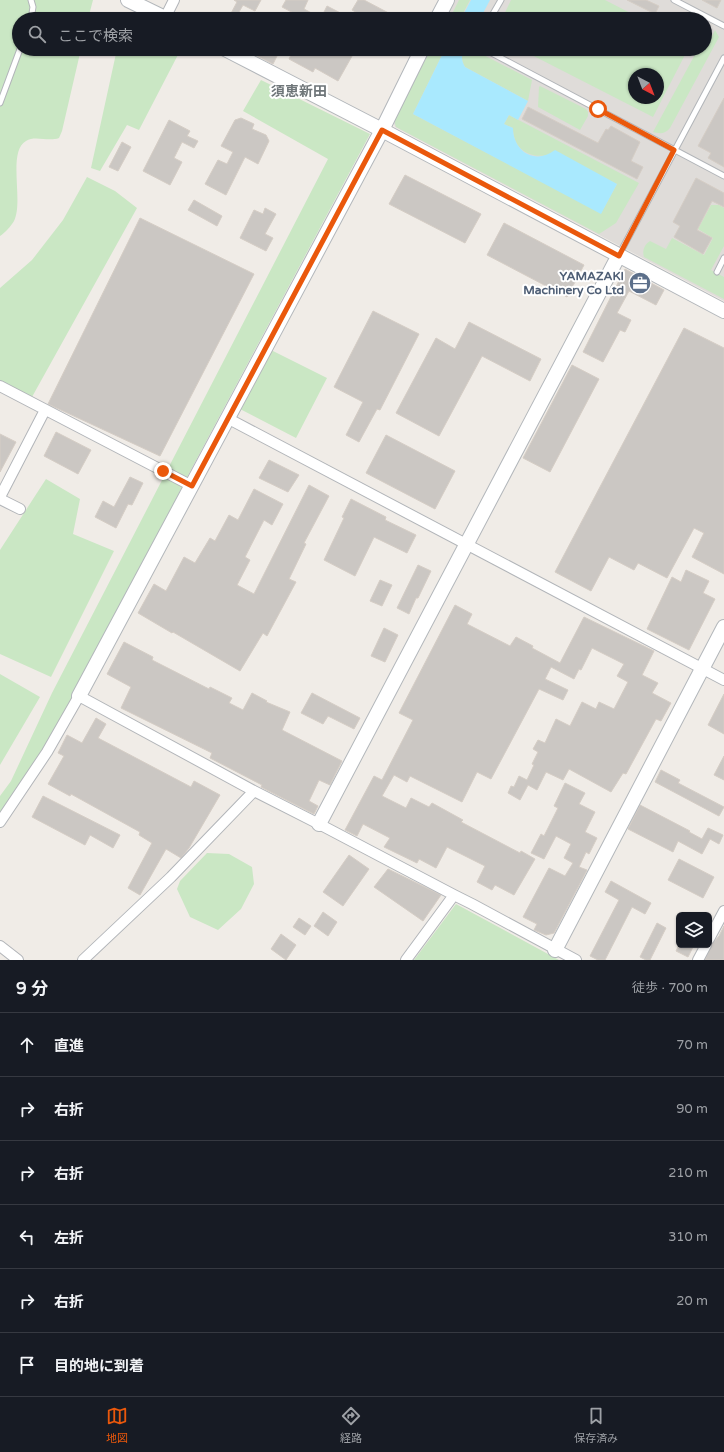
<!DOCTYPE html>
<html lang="ja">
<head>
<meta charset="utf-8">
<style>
	body { margin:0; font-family:"Varela Round","Noto Sans JP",sans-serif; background:#242831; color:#f1f3f6 }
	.controls { position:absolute; right:12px; bottom:12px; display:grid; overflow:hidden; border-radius:6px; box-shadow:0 1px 3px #0004 }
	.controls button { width:36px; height:36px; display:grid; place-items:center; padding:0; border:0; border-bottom:1px solid #363941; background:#171b24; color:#f1f3f6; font:20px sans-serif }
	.compass { position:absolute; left:628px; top:68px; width:36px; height:36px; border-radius:50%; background:#171b24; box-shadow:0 1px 3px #0004; rotate:138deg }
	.stop { position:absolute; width:12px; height:12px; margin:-9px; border:3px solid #ea580c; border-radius:50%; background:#fff }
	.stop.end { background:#ea580c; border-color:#fff; box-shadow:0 1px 4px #0008 }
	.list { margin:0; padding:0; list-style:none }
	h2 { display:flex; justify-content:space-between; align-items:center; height:52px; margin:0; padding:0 16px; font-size:17px }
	h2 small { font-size:13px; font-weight:400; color:#9ea1a6 }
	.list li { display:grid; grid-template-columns:26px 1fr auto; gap:12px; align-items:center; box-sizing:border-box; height:64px; padding:0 16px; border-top:1px solid #363941 }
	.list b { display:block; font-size:15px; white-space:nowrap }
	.list em { font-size:13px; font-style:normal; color:#9ea1a6 }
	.icon { flex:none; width:22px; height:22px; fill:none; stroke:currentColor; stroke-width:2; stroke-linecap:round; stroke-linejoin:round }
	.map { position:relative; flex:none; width:724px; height:960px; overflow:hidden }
	.search { position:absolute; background:#171b24; box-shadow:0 1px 3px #0004; left:12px; right:12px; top:12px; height:44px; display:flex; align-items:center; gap:10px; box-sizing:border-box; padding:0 14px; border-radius:22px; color:#9ea1a6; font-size:15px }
	.sheet { height:436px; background:#171b24 }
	nav { display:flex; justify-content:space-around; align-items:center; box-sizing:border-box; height:56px; border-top:1px solid #363941; background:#171b24; font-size:11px; color:#9ea1a6 }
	nav a { display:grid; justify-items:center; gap:2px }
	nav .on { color:#ea580c }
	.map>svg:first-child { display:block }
	.industrial { fill:#dfdcd9; fill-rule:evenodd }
	.green { fill:#cae7c4; fill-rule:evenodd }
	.water { fill:#a9e9fe }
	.building { fill:#cbc7c3; stroke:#d5cdc5 }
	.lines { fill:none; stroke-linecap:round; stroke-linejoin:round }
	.lane-casing { stroke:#b2b5b9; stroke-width:7 }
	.street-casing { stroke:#b2b5b9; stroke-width:12 }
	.secondary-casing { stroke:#b3b7bb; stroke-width:16 }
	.lane { stroke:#fff; stroke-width:5 }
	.street { stroke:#fff; stroke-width:10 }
	.secondary { stroke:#fff; stroke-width:14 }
	.route { stroke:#ea580c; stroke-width:5 }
	.labels { text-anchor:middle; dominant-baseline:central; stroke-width:4; stroke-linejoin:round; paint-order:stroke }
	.service-label { font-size:12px; font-weight:bold; fill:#4e5e75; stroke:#fff; text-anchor:end }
	.quarter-label { font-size:14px; font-weight:bold; fill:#6f7679; stroke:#fff }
</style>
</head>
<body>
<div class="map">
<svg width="724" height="960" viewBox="0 0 724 960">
	<rect width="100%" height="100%" fill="#f0ece7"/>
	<path class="industrial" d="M455 0H724V301L395 127 393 120 430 49H705V19H445ZM634 74H658V98H634Z"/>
	<path class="green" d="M0 0H93L88 19H19V49H81L62 131 59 138C48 142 35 135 26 141 7 152 24 201 14 221 11 226 5 233 0 236Z
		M459 0H470L460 19H451L450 18Z
		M511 0H605L642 19H502Z
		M715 30 719 37 670 128C665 134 660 134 653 132L698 49H705L706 34 712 36Z
		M117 49H181L139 130 127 125 100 171 91 168Z
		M431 49H445L413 114 601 213 617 184 549 155C529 159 513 149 513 128L504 124 509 115 639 183 616 223 599 234 396 127 394 120Z
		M465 49H472L532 80 528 101 465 67C461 60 461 56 465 49Z
		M520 49H688L653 117ZM634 74H658V98H634Z
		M261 80 370 134 186 479 69 714 0 817V796L11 781 52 693 328 159 243 111Z
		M540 86 586 109 588 112V116L580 130 538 107 539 87Z
		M87 177 115 191 137 208 32 397 0 381V288L32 260 63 220Z
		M711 205H719L724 208V246L711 270 724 277V299L644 257C642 250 644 245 650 241L666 249 672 238 704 255 713 238 698 229Z
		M271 350 327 378 296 438 240 409Z
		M46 479 80 499 73 534 114 551 51 677 0 654V550Z
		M0 674 40 697 0 765Z
		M207 853 229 854 252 867 254 884 241 909 218 930 190 917 177 889 180 881Z
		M456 904 559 960H414Z"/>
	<path class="water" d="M471 0H490L480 19H461Z
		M445 49H465C461 56 461 60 465 67L528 101 518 120 509 115 504 124 513 128C513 152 536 165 555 150L617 184 601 214 413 114Z"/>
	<path class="building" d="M234 0H261L255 11 243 5 235 19H228L237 2Z
		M286 0H308L304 9 321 18 327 6 352 19H305L282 7Z
		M358 0H364L400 19H368L352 10Z
		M627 0H646L659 6 655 14Z
		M702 0H721L717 8Z
		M244 49H263L277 56 273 64Z
		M294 49H356L338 81 315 68 313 72 289 59Z
		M724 98V167L708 158 711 153 698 146Z
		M528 107 598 143 606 129 608 130 611 126 640 142 631 161 643 167 637 179 522 119Z
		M241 118 254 124 252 129 266 135 269 141 258 164 245 157 226 195 205 184 218 160 227 164 233 152 221 146 235 120Z
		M169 120 190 131 187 136 198 141 194 148 182 142 174 158 182 162 170 185 143 171Z
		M122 142 131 147 118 171 109 167Z
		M405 175 481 214 465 243 389 204Z
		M696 178 724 193V207L712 201 697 230 712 238 703 254 674 237 680 226 673 222Z
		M194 200 222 216 217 226 188 210Z
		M265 208 276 214 265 234 273 238 266 251 240 238 254 210 263 214Z
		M140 218 254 274 160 456 48 404Z
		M504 223 584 265 567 297 487 255Z
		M625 269 664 290 656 305 629 291 617 313 631 320 625 332 620 330 603 362 583 352Z
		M373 311 419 334 380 410 377 409 359 442 346 435 363 402 334 387Z
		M469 322 541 359 530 381 482 356 439 436 396 413 436 338 455 349Z
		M684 328 724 348V574L692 557 704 533 694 528 667 578 638 563 634 570 609 557 591 591 555 572Z
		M572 365 599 379 550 472 523 458Z
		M56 432 91 450 78 474 44 456Z
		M0 434 16 442 0 472Z
		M386 435 455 471 435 509 366 473Z
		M269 460 299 475 288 492 259 478Z
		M130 477 143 483 132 505 128 504 116 528 95 517 103 501 114 507Z
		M309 485 329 496 304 543 306 544 289 579 296 582 267 636 263 633 240 671 173 632 172 633 138 613 154 584 166 591 184 557 195 563 210 538 215 541 229 515 238 520 254 489 283 504 272 525 264 520 245 557 250 560 237 585 254 594Z
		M351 499 386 517 385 520 416 535 407 553 374 537 355 576 324 560 344 518 342 517Z
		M418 565 431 571 418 598H416L409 614 397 608Z
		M686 570 709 581 703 593 715 599 689 650 647 629 672 577 681 582Z
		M380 580 392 585 382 606 370 601Z
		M455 605 472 614 467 624 510 646 516 637 533 646 532 648 560 663 584 617 654 651 642 675 658 683 652 693 671 703 661 721 656 719 626 774 623 773 611 792 569 769 563 780 546 772 537 790 528 785 520 800 508 793 511 786 514 787 519 776 527 780 534 765 532 764 538 752 533 749 538 740 545 743 556 719 570 726 582 702 596 709 599 702 614 709 628 682 617 676 624 664 592 648 581 670 579 669 574 679 551 667 545 679 568 690 563 700 539 689 491 779 477 772 462 802 410 776 407 782 394 775 382 796 406 808 411 798 429 807 432 803 463 820 461 822 520 853 521 851 535 859 514 895 495 885 492 890 477 882 485 866 447 847 436 868 419 859 417 863 384 847 390 838 363 824 357 836 345 830 374 776 382 780 413 720 399 713Z
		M384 628 398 635 385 662 371 656Z
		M124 642 153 657 152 660 209 689 210 687 232 698 229 703 243 710 252 693 267 701 266 702 290 712 282 730 342 761 330 785 319 780 309 801 318 806 314 814 261 787 262 785 210 758 212 753 121 708 131 687 107 674Z
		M312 693 360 718 354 729 328 716 323 724 301 713Z
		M724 694V734L708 725Z
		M96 718 106 724 98 738 191 787 194 781 220 795 189 848 181 858 166 849 140 895 128 888 152 843 139 835 140 832 71 794 70 796 48 784 64 756 58 753 67 735 82 743Z
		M724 756V780L714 775Z
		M661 770 680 780 678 783 724 807 719 816 655 782Z
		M565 783 585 793 579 804 595 812 585 832 597 838 589 854 586 852 579 867 587 870 554 933 546 935 534 930 537 924 523 917 549 868 565 876 573 863 564 858 571 844 556 836 544 859 531 853 541 834 544 836 558 808 554 806Z
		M43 796 120 835 113 848 90 835 85 845 32 817Z
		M640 805 690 831 689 832 702 839 708 828 723 835 719 844 710 839 702 854 678 841 673 852 628 829Z
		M349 855 369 869 343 906 323 892Z
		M679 859 714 877 703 898 668 880Z
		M388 869 441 895 423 921 374 887Z
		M611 881 651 903 645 914 632 907 605 960H598L590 956 619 900 605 892Z
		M323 912 337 922 328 936 314 926Z
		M299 918 311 926 305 935 293 927Z
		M657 923 666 928 650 960H646L640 957Z
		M724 926V960H705L712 944 719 936Z
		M281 934 296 945 286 960 271 949Z
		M679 945H694L688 957 676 951Z"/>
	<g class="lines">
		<g class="lane-casing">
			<path id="lane" d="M31 0 33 7 31 19
				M674 0 724 26
				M490 19 501 0
				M484 49 724 176
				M0 103 20 49
				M619 255 724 58
				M717 272 724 258"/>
		</g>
		<g class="street-casing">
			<path id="street" d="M165 18 174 0
				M0 386 192 486
				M227 418 724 680
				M0 497 45 410
				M0 499 20 509
				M0 822 47 752 79 696 254 791 319 824 454 895 472 904 576 960
				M709 939 724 911
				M0 946 18 960
				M83 960 171 877 254 791
				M406 960 454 895
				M698 960 706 945"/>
		</g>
		<g class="secondary-casing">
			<path id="secondary" d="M128 0 167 19
				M437 19 447 0
				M225 49 382 130 724 311
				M79 696 382 130 422 49
				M319 824 619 255
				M555 950 724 627"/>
		</g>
		<use href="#lane" class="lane"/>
		<use href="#street" class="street"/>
		<use href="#secondary" class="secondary"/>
	</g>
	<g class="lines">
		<path class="route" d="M163 471 192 486 382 130 619 256 674 150 598 109"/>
	</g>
	<defs>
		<g id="office-disc" transform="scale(1.15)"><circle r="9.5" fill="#5c6f8a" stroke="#fff"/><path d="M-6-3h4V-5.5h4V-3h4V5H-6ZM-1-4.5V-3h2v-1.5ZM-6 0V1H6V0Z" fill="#fff"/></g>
	</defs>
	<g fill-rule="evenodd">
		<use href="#office-disc" x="640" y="283"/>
	</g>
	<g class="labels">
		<g class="service-label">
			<text x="624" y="276">YAMAZAKI<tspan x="624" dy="14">Machinery Co Ltd</tspan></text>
		</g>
		<g class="quarter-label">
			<text x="299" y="91">須恵新田</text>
		</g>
	</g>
</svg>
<div class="controls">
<button><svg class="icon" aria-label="layers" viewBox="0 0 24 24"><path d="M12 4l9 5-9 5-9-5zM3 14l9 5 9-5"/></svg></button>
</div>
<svg class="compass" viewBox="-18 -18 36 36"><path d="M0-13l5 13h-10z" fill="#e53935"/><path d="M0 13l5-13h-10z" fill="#9ea1a6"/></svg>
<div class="stop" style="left:598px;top:109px"></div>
<div class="stop end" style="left:163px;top:471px"></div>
<div class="search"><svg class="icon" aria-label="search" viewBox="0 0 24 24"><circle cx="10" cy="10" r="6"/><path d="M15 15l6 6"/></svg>ここで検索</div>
</div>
<section class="sheet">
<h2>9 分<small>徒歩 · 700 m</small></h2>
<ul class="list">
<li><svg class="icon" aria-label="ahead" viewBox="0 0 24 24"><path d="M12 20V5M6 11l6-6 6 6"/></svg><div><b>直進</b></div><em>70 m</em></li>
<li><svg class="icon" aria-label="right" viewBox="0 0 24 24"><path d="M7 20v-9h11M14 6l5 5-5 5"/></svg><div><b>右折</b></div><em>90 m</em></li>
<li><svg class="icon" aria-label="right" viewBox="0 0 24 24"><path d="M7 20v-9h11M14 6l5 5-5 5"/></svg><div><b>右折</b></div><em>210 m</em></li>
<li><svg class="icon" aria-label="left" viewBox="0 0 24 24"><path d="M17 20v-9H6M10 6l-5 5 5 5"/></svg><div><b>左折</b></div><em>310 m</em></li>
<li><svg class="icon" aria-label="right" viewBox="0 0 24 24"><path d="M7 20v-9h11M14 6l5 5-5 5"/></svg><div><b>右折</b></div><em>20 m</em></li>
<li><svg class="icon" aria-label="arrive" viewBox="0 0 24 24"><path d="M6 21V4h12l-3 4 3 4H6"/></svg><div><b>目的地に到着</b></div></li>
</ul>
</section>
<nav>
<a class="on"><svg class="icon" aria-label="map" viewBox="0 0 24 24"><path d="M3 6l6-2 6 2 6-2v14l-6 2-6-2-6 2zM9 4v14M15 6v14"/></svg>地図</a>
<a><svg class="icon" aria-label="directions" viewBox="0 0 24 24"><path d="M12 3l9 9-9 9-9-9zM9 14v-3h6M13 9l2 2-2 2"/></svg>経路</a>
<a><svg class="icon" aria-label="saved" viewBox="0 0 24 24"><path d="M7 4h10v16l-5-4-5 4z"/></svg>保存済み</a>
</nav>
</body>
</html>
